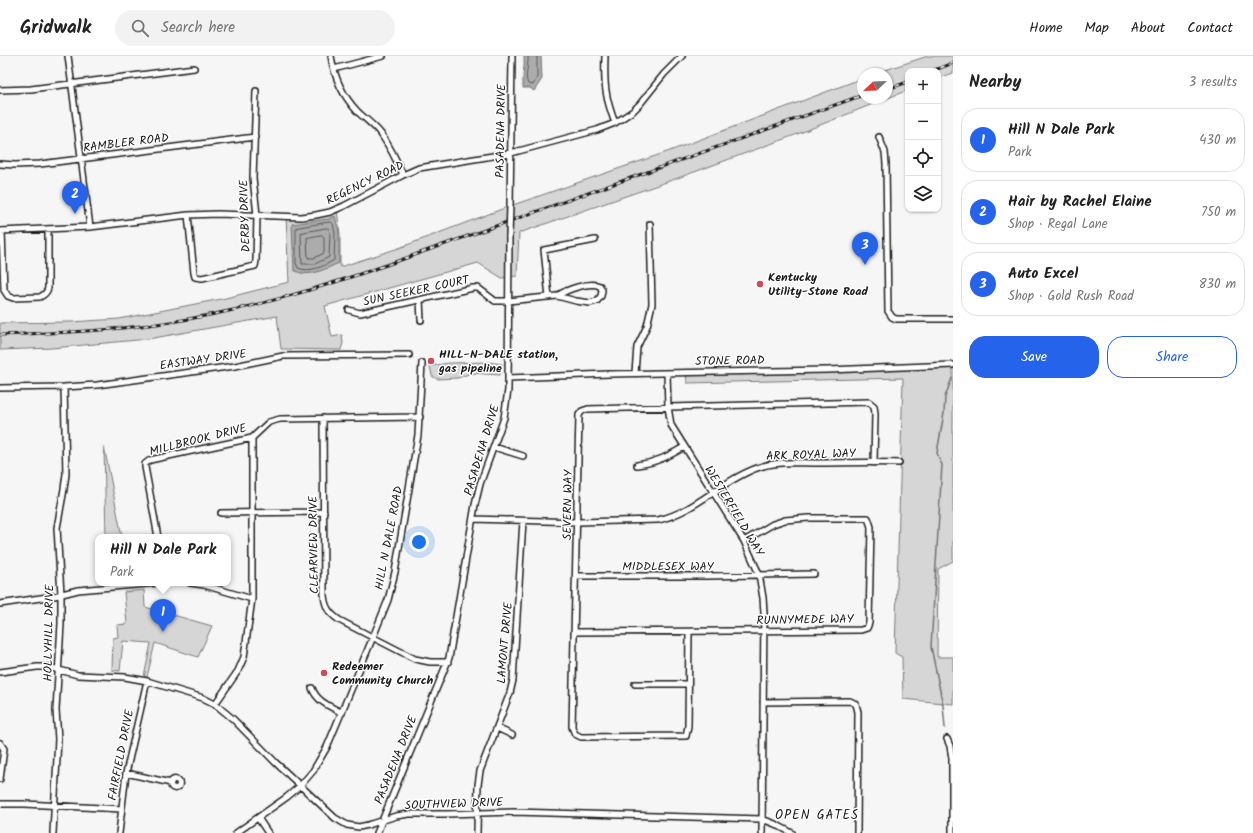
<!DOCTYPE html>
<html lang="en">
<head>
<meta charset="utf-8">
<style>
	body { margin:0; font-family:Kalam,sans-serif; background:#f2f2f2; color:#222 }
	.controls { position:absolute; right:12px; top:12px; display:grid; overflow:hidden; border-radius:8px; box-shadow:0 1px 3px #0004 }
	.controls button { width:36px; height:36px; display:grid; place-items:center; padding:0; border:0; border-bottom:1px solid #e0e0e0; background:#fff; color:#222; font:20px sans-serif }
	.compass { position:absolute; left:857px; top:12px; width:36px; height:36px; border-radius:50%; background:#fff; box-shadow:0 1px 3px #0004; rotate:247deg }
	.you { position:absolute; left:419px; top:486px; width:14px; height:14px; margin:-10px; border:3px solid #fff; border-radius:50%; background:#1a73e8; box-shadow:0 0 0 6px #1a73e833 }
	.badge { display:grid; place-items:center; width:26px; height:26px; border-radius:50%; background:#2563eb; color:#fff; font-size:13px; font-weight:700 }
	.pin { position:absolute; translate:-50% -33px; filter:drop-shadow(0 1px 2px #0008) }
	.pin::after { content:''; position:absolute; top:21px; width:14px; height:12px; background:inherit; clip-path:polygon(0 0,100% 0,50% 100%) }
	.popup { position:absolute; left:95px; top:478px; width:136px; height:52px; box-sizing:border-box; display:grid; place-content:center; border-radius:8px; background:#fff; filter:drop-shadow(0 1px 3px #0005); font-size:13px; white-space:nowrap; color:#767676 }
	.popup b { font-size:15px; color:#222 }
	.popup::after { content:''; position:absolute; left:50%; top:100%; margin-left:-8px; border:8px solid transparent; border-top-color:#fff }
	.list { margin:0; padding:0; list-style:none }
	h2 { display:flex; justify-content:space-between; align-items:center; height:52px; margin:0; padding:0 16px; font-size:17px }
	h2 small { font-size:13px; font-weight:400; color:#767676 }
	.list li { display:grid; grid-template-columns:26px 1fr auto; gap:12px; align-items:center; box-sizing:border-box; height:64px; margin:0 8px 8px; padding:0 8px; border:1px solid #e0e0e0; border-radius:16px }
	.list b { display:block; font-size:15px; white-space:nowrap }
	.list p { margin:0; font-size:13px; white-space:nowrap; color:#767676 }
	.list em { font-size:13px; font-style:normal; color:#767676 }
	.actions { display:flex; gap:8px; padding:12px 16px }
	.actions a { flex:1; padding:9px 0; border:1px solid #2563eb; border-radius:16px; text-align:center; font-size:14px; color:#2563eb }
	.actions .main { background:#2563eb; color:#fff }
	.icon { flex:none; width:22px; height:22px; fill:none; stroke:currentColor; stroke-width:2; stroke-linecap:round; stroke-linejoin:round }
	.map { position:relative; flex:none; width:953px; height:777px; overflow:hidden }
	header { display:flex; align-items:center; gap:24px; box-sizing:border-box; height:56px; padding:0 20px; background:#fff; border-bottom:1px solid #e0e0e0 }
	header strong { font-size:19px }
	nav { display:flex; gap:22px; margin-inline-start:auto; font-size:14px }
	.search { width:280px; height:36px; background:#f2f2f2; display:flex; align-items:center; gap:10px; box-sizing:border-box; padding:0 14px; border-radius:22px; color:#767676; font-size:15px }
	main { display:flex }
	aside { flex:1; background:#fff }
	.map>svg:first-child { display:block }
	.green { fill:#d6d6d6; stroke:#797979 }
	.water { fill:#acacac; stroke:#727272 }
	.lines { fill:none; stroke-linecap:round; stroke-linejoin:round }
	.shore { stroke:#565656; stroke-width:1 }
	.stream { stroke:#727272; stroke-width:1.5 }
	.minor-casing { stroke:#1c1c1c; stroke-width:8 }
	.minor { stroke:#fff; stroke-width:5 }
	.rail-casing { stroke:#1c1c1c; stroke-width:3 }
	.rail { stroke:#fff; stroke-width:1.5; stroke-dasharray:4.5; stroke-linecap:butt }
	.minor-bridge-casing { stroke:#1c1c1c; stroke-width:8; stroke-linecap:butt }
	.minor-bridge { stroke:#fff; stroke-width:5 }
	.poi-dot { fill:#d1495b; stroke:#fff; stroke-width:1.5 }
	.labels { text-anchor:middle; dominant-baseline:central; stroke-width:3; stroke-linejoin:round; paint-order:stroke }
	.street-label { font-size:12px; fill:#1c1c1c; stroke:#fff }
	.poi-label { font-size:12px; font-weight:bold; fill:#1c1c1c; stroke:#fff; text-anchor:start }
	.neighbourhood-label { font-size:13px; letter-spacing:1px; fill:#1c1c1c; stroke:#fff }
</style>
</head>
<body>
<header>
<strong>Gridwalk</strong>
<div class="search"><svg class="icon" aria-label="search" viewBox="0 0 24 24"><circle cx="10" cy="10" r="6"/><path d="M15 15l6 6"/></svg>Search here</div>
<nav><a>Home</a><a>Map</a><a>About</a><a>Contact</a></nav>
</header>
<main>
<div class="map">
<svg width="953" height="777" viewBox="0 0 953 777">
	<rect width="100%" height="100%" fill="#f6f6f6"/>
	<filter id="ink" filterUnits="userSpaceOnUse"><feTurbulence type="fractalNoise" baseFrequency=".025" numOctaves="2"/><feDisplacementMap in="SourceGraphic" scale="8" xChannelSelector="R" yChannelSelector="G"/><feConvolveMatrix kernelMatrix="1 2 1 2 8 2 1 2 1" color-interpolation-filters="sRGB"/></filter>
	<g filter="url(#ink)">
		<path class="green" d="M928 0H953V17L938 22V15H908V34L795 79 678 122 519 177 517 220 502 222 478 207 325 250 332 281 342 279 343 287 341 294 281 293 277 260 148 283 52 292 0 294V267L70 266 119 263 226 242 289 226 286 160 301 161 337 154 340 178V211L399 192 510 150 667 96 863 22V42H887V18H873Z
			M488 306 502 308 500 319 471 317 458 322 437 323 432 320 430 310 449 307Z
			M953 309V505L938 513 937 601H953V648L903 643 902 601 895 597 903 322 687 327 686 316Z
			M104 390 122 481H106Z
			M144 534 145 551 212 570 198 601 155 587 147 621H144L151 587 123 585 120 615 112 614 113 582 118 581 117 569 127 568 124 536Z"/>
		<path class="water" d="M524 0H541L542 23 534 35 530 32H523C522 21 525 11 524 0Z
			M335 160 339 176V207C325 213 308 223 294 214L292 168 328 163Z"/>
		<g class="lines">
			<path class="shore" d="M528 0C529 9 524 21 528 28L533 29 537 22V0
				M331 166 333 168 335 177 334 204C324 210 310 217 298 212L296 207V172Z
				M327 172 329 173 330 177 329 201 315 208H302L301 177Z
				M322 179 324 181V197L314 202H308L307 182Z"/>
			<path class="stream" d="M945 672 943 649 931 591 942 409 937 397 944 357 945 341 952 322"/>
			<g class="minor-casing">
				<path id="minor" d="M68 0 90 171
					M331 0C334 20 343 40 357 55 365 63 374 69 381 78 390 91 397 105 403 119
					M605 0C604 28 605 41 615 67
					M334 13 383 0
					M0 34 31 33 194 12
					M879 81 885 96 886 108 888 255 892 261 896 263H953
					M0 108 15 109 40 108 255 81
					M510 150 512 0
					M188 159 194 217 195 221 202 222 255 210 256 205 257 159 253 122 256 35
					M0 175 90 171 188 159 218 158 301 161 316 159 330 156 344 150 403 119 419 112 511 97 597 74 615 67 633 55 640 48 664 18 682 0
					M2 175 4 234 8 240 13 242 40 241C44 239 47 237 48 232V173
					M549 241 544 194 595 184
					M420 244 421 264
					M349 254 360 257 473 232H478L495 245H508L557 240 576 245 590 247 597 245 601 240 602 234 600 230C589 225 566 234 557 240
					M635 317 637 291 647 270 652 248 650 168
					M667 317 668 351 671 369 744 485 759 518 763 542 764 556 762 777
					M508 322 609 318 828 314 953 309
					M0 332 64 331 97 329 235 310 283 300 409 299
					M323 362 324 539C325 551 329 557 339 564L415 603 430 606H448
					M494 391 523 400
					M637 409C655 407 669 400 684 391
					M221 457 324 456
					M473 463 578 466 658 464C695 456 721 425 757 412 774 405 795 407 814 407 842 407 871 406 899 407
					M158 481 145 411V408L150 404 252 382 269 366 280 363 420 361
					M576 520H707L814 518
					M190 527 204 529 252 543
					M0 548 54 540 78 534 158 527
					M575 576 861 574 867 572 869 567 871 471 868 462H809L785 464 773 468 744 485
					M689 576 688 670 686 680 581 681 575 678 572 671 579 359 582 355 588 353 869 346 874 350 875 358 874 407
					M0 616 37 611H48L78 619 125 621 147 625 203 642 215 648 233 663 276 707 335 762 347 769 359 771 368 769 396 760 409 758H447L514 756 762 763 775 768 792 777
					M635 628H688
					M312 632C317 646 330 650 342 657
					M763 646 850 645 856 648 858 656 857 777
					M215 648 238 615 244 601 252 543V382
					M497 672 512 679
					M947 683 950 690 952 702V777
					M0 687 4 693 0 723
					M126 717 171 727
					M170.5 728a4.5 4.5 0 1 1 9 0a4.5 4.5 0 1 1-9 0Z
					M0 748H25L121 753
					M258 762 268 777
					M53 777 58 683 56 654 61 568V538L57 472 64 433 66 418 64 331
					M119 777 126 717 147 625
					M236 777 287 741 300 730 313 715 327 691 373 581 388 544 395 516 418 379 422 307
					M377 777 449 602 475 449 480 428 504 362 508 334 509 180
					M477 777 478 729 480 715 510 637 513 624 523 465"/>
			</g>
			<use href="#minor" class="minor"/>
			<g class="rail-casing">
				<path id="rail" d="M932 15 953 7
					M887 33 908 26
					M0 279C55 277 109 275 164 267 245 255 318 233 395 206L863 39"/>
			</g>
			<use href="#rail" class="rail"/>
			<g class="minor-bridge-casing">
				<path id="minor-bridge" d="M509 180 510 150"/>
			</g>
			<use href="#minor-bridge" class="minor-bridge"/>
		</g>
	</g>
	<g class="poi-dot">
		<circle cx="760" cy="228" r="4"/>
		<circle cx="431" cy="305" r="4"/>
		<circle cx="324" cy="617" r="4"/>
	</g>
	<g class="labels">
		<g class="street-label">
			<text transform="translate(501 75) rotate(-89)">PASADENA DRIVE</text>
			<text transform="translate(126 87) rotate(-7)">RAMBLER ROAD</text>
			<text transform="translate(365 127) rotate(-26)">REGENCY ROAD</text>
			<text transform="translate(245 160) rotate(-92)">DERBY DRIVE</text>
			<text transform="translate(416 235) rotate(-12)">SUN SEEKER COURT</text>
			<text transform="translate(203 304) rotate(-8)">EASTWAY DRIVE</text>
			<text transform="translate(730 305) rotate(-1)">STONE ROAD</text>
			<text transform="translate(198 384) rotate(-14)">MILLBROOK DRIVE</text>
			<text transform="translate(482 394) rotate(-73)">PASADENA DRIVE</text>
			<text transform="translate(811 399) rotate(-2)">ARK ROYAL WAY</text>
			<text transform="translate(568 449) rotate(-89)">SEVERN WAY</text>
			<text transform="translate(734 455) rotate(59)">WESTERFIELD WAY</text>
			<text transform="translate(389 482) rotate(-79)">HILL N DALE ROAD</text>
			<text transform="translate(314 489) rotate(-91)">CLEARVIEW DRIVE</text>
			<text x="668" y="510">MIDDLESEX WAY</text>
			<text transform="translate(805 564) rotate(-1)">RUNNYMEDE WAY</text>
			<text transform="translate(49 577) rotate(-89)">HOLLYHILL DRIVE</text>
			<text transform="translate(505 587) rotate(-85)">LAMONT DRIVE</text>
			<text transform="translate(121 699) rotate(-79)">FAIRFIELD DRIVE</text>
			<text transform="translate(396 704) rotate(-68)">PASADENA DRIVE</text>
			<text transform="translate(454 748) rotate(-2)">SOUTHVIEW DRIVE</text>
		</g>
		<g class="poi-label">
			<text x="768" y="221">Kentucky<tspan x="768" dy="14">Utility-Stone Road</tspan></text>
			<text x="439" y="298">HILL-N-DALE station,<tspan x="439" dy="14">gas pipeline</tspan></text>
			<text x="332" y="610">Redeemer<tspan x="332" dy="14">Community Church</tspan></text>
		</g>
		<g class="neighbourhood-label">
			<text x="817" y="759">OPEN GATES</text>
		</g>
	</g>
</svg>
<div class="controls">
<button>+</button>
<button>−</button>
<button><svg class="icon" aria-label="locate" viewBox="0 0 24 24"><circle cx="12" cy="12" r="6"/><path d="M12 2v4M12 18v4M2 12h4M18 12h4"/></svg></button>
<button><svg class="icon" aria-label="layers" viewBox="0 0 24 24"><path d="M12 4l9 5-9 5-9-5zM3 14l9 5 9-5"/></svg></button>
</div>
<svg class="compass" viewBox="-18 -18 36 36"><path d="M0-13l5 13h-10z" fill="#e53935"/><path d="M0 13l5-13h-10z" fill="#767676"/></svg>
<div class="you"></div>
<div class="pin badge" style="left:163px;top:576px">1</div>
<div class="popup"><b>Hill N Dale Park</b>Park</div>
<div class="pin badge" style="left:75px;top:158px">2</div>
<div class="pin badge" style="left:865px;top:209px">3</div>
</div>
<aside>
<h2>Nearby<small>3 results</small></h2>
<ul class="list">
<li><span class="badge">1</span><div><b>Hill N Dale Park</b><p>Park</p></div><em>430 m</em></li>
<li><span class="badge">2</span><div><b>Hair by Rachel Elaine</b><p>Shop · Regal Lane</p></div><em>750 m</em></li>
<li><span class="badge">3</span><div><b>Auto Excel</b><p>Shop · Gold Rush Road</p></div><em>830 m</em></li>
</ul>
<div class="actions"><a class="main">Save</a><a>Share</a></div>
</aside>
</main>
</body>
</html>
